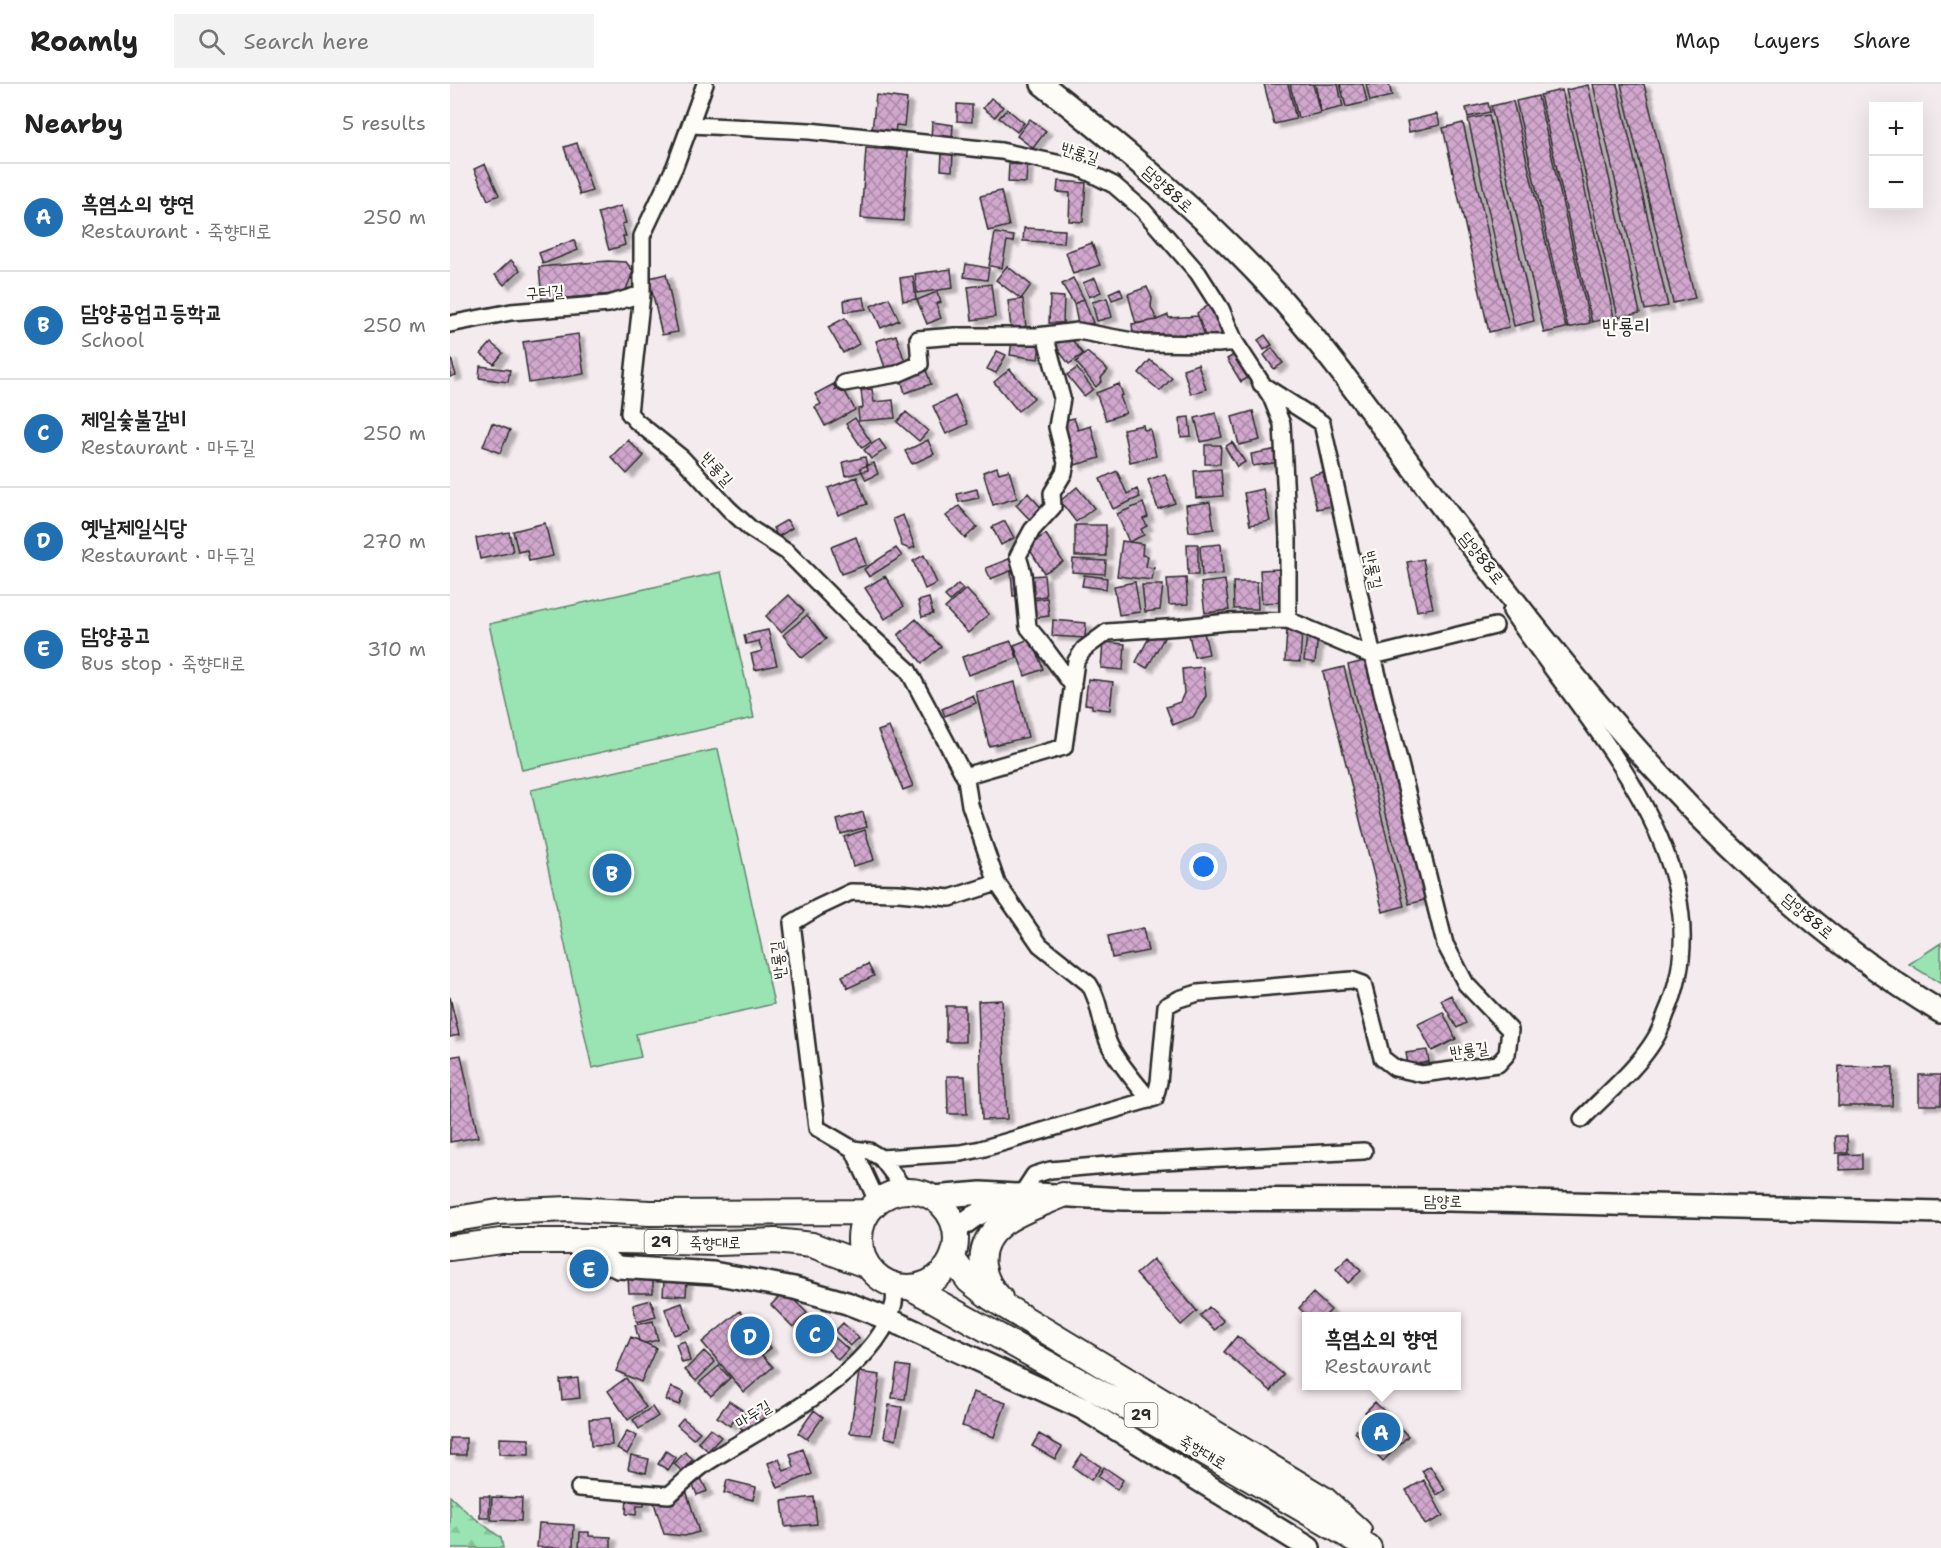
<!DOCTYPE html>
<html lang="en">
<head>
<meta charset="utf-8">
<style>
	body { margin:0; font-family:"Shantell Sans","Poor Story",sans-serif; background:#f2f2f2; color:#222 }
	.controls { position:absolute; right:18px; top:18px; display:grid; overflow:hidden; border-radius:0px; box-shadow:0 6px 24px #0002 }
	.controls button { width:54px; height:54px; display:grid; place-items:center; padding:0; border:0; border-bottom:2px solid #e0e0e0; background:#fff; color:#222; font:30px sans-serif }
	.you { position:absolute; left:754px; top:783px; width:21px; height:21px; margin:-15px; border:4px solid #fff; border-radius:50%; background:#1a73e8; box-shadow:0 0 0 9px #1a73e833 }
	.badge { display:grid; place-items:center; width:39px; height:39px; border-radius:50%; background:#1f6fb2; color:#fff; font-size:20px; font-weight:700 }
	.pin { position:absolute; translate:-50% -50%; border:3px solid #fff; box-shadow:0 2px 6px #0006 }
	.popup { position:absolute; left:852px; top:1228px; width:159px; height:78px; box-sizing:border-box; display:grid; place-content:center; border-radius:0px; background:#fff; filter:drop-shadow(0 2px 4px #0005); font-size:20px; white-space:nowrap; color:#767676 }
	.popup b { font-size:22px; color:#222 }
	.popup::after { content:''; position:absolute; left:50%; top:100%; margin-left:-12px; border:12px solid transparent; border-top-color:#fff }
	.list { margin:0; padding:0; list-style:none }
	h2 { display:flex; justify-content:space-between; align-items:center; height:78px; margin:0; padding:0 24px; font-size:26px }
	h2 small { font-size:20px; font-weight:400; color:#767676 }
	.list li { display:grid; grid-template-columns:39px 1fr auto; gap:18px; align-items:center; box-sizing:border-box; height:108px; padding:0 24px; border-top:2px solid #e0e0e0 }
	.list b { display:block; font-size:22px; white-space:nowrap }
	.list p { margin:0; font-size:20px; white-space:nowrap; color:#767676 }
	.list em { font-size:20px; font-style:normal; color:#767676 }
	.icon { flex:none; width:33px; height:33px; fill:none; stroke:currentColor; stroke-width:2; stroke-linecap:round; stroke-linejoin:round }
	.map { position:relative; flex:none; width:1491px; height:1464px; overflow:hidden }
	header { display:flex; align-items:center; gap:36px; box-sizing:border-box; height:84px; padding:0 30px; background:#fff; border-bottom:2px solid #e0e0e0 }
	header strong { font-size:28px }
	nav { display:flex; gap:33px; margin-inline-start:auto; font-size:21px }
	.search { width:420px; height:54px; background:#f2f2f2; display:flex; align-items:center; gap:15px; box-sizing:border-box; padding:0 21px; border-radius:0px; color:#767676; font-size:22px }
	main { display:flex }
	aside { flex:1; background:#fff }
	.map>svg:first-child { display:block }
	.forest { fill:url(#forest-firs); stroke:#62876e; stroke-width:1.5 }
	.park { fill:#9ae3b2; stroke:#62876e; stroke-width:1.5 }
	.building { fill:url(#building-cross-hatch); stroke:#2b2b2b; stroke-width:1.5; filter:url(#shadow) }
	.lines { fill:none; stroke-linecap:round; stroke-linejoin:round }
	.street-casing { stroke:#2b2b2b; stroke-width:20 }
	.secondary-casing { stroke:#2b2b2b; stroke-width:26 }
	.primary-casing { stroke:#2b2b2b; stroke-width:28 }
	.street { stroke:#fdfcf7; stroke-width:15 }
	.secondary { stroke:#fdfcf7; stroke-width:21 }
	.primary { stroke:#fdfcf7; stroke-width:24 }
	.labels { text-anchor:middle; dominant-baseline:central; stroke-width:4.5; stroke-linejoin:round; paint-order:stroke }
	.shield { fill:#fdfcf7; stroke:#6a6a68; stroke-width:1.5 }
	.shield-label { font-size:15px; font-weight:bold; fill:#2b2b2b }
	.street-label { font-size:16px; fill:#2b2b2b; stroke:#fdfcf7 }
	.quarter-label { font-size:20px; fill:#2b2b2b; stroke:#fdfcf7 }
</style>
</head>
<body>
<header>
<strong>Roamly</strong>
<div class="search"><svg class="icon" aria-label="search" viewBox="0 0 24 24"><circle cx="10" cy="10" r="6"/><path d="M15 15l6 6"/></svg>Search here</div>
<nav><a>Map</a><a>Layers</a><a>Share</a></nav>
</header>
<main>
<aside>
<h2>Nearby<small>5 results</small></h2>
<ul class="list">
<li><span class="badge">A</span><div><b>흑염소의 향연</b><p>Restaurant · 죽향대로</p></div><em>250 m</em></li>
<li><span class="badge">B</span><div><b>담양공업고등학교</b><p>School</p></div><em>250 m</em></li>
<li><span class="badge">C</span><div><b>제일숯불갈비</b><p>Restaurant · 마두길</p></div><em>250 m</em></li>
<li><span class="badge">D</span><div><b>옛날제일식당</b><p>Restaurant · 마두길</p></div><em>270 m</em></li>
<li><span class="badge">E</span><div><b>담양공고</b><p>Bus stop · 죽향대로</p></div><em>310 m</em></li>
</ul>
</aside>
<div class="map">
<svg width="1491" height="1464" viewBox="0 0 1491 1464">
	<defs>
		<pattern id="forest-firs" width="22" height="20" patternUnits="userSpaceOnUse" patternTransform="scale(1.5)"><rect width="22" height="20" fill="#9ae3b2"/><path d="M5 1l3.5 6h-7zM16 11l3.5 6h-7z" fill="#85c399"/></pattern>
		<pattern id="building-cross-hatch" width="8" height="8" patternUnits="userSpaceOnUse" patternTransform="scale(1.5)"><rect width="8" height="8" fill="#d1a7cd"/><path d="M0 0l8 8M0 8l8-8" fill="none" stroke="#aa88a7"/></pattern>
		<filter id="shadow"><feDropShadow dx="6" dy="4" stdDeviation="1.5" flood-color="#0004"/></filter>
	</defs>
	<rect width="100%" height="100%" fill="#f4ebef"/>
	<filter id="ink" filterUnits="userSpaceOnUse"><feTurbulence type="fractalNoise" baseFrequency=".0167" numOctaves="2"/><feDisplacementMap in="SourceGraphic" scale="12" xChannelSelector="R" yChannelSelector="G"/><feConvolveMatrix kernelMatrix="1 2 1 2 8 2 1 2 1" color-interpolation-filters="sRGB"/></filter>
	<g filter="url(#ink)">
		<path class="forest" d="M0 1412 17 1428 51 1454 53 1464H0Z"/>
		<path class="park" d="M271 488 304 634 72 686 39 540Z
			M268 665 324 920 186 950 191 973 142 984 81 706Z
			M1491 859V900L1459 880Z"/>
		<path class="building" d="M814 0H838L846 35 824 40Z
			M840 0H863L870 29 848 34Z
			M865 0H888L893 23 871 28Z
			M890 0H913L917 18 896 23Z
			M916 0H939L942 12 920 17Z
			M1143 0H1167L1218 222 1195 226Z
			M1171 0H1194L1245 214 1223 219Z
			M1138 1 1190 229 1168 233 1116 6Z
			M1112 6 1164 233 1142 238 1090 11Z
			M426 11 457 15 454 42 446 41 445 49 422 46Z
			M1088 12 1140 239 1118 244 1066 17Z
			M541 14 553 23 545 33 533 24Z
			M1063 17 1116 244 1094 249 1041 22Z
			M1038 19 1040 28 1018 33 1016 24Z
			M507 20 522 21V38L507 37Z
			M557 25 574 39 567 48 549 34Z
			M987 30 990 41 959 48 957 37Z
			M1039 31 1084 237 1064 242 1018 35Z
			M580 35 596 47 583 64 567 52Z
			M482 38 503 41 502 56 481 54Z
			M1013 39 1059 243 1039 248 993 44Z
			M127 59 142 107 130 111 114 63Z
			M416 64 458 67 453 137 411 134Z
			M492 69H503L502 87 491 86Z
			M35 80 49 111 38 116 24 85Z
			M559 80 577 81 576 99 558 98Z
			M608 97 636 99 633 138 619 137 620 109 607 108Z
			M551 107 559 142 538 147 530 112Z
			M171 122 176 139 172 140 176 152H173L175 161 159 166 148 129Z
			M574 144 615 146 614 159 573 157Z
			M545 149 564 152 563 158 557 157 552 184 539 182Z
			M124 156 128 166 93 180 89 169Z
			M642 159 650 181 623 190 616 168Z
			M61 176 70 186 54 201 45 191Z
			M158 177 176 178 183 187 176 206 164 210 92 216 89 183Z
			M516 180 539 184 537 196 514 193Z
			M557 182 581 201 571 215 546 196Z
			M501 185 503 204 467 209 465 190Z
			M216 190 228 248 212 251 199 194Z
			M463 192 466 215 453 217 450 194Z
			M623 194 634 215 624 220 612 200Z
			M645 194 651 208 639 213 633 199Z
			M541 200 545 233 522 236 518 203Z
			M697 203 702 214 701 223 707 236 686 240 678 210Z
			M670 204 673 212 662 216 659 209Z
			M487 208 491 218 486 220 491 234 477 240 467 216Z
			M600 212 614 213 613 239H599Z
			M414 213 416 225 395 228 394 216Z
			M439 214 449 236 431 244 421 222Z
			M657 214 662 233 647 237 642 218Z
			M573 215 576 243 561 245 558 217Z
			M634 215 643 239 637 240H628L624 220Z
			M759 221 775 247 767 254 755 252 747 229Z
			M718 231 719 234 748 232 755 252 683 249 682 240 707 236Z
			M395 234 409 260 393 269 378 243Z
			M616 248 633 270 619 280 603 259Z
			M128 250 134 290 79 299 73 258Z
			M446 251 455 278 435 284 426 257Z
			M815 251 822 261 814 266 808 256Z
			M562 256 590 260 588 275 560 271Z
			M41 259 53 269 44 280 31 270Z
			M822 264 833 279 824 285 814 271Z
			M547 267 556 271 546 289 537 285Z
			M637 268 658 286 651 294 652 297 646 303 626 278Z
			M788 268 802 291 791 298 777 275Z
			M0 271 6 291 0 293Z
			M700 276 722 294 710 307 689 289Z
			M748 280 756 305 741 310 733 285Z
			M30 282 60 286 58 298 29 294Z
			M475 283 481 300 455 309 450 292Z
			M627 284 643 305 634 312 617 291Z
			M560 285 584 314 568 327 544 298Z
			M384 300 385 306 392 302 405 326 375 342 365 323 371 320 365 310Z
			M669 300 673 311 670 312 676 329 656 336 646 309Z
			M422 305 424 318 443 316 445 334 409 337 408 325 413 324 411 306Z
			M505 312 518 340 496 350 483 322Z
			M803 327 810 356 789 361 782 333Z
			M456 328 478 347 469 357 447 338Z
			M766 329 772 353 751 358 745 334Z
			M739 333 741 352 731 353 730 334Z
			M405 334 421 358 412 364 396 340Z
			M624 334 628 346 641 342 650 374 625 381 612 337Z
			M42 339 60 346 50 369 33 362Z
			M693 341 694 346 700 345 706 372 680 378 673 345Z
			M429 355 436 365 421 375 414 366Z
			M178 356 194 372 177 390 161 373Z
			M478 356 484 370 462 380 455 367Z
			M782 358 795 378 787 383 775 363Z
			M755 361H771L770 380H755Z
			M828 365 830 378 803 382 801 370Z
			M415 373 418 386 396 392 393 378Z
			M424 379 428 390 416 396 410 384Z
			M547 383 549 389 559 386 567 414 543 421 533 388Z
			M771 385 773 412 746 414 744 387Z
			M667 387 677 410 687 405 690 413 663 425 650 395Z
			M873 388 882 422 867 425 859 392Z
			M715 390 725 419 708 425 698 396Z
			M407 393 417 420 388 431 378 404Z
			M627 403 644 424 626 438 610 417Z
			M527 405 529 414 509 418 507 410Z
			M813 405 820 437 800 441 794 409Z
			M578 409 595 428 583 439 566 421Z
			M760 418 764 445 739 448 736 421Z
			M693 419 698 433 693 435 697 442 691 445 694 451 679 458 667 430Z
			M509 422 527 443 515 454 496 432Z
			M453 431 465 463 460 465 452 462 443 435Z
			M337 436 342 444 328 453 323 444Z
			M555 437 564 454 551 461 542 443Z
			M95 439 103 472 79 477 77 466 68 468 63 447Z
			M625 441H656V472H625Z
			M59 448 63 468 30 475 26 454Z
			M596 450 613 478 594 489 577 461Z
			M406 453 416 481 391 490 381 463Z
			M672 457 693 460 692 471 698 472 696 483 704 484 702 496 667 492Z
			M737 460H748V491H738Z
			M771 460 773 490 752 492 750 462Z
			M446 464 452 472 419 493 414 485Z
			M474 471 487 499 475 505 463 477Z
			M564 473 568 484 540 495 536 484Z
			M623 475 656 477 655 490 622 488Z
			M973 475 983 524 967 527 957 478Z
			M831 485 832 518 812 519 810 486Z
			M570 487 572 512H563L561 488Z
			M594 491 596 512 582 514 580 492Z
			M634 491 657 494 656 505 632 502Z
			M435 492 454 522 435 535 415 504Z
			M736 494 738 520 719 521 717 495Z
			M775 496 779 526 755 529 751 499Z
			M685 498 690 528 669 531 664 502Z
			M783 498H807L808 525H784Z
			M508 500 513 505 500 517 495 512Z
			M692 501H713L710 526 695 528Z
			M516 505 539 530 518 549 495 524Z
			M339 511 354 527 331 548 316 532Z
			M479 514 483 530 472 533 468 517Z
			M597 514 599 532 584 534 582 516Z
			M357 531 376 555 352 574 333 551Z
			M466 535 491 563 472 579 448 551Z
			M603 536 636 539 635 554 602 552Z
			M318 546 327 581 305 586 301 570 312 567 309 557 296 560 294 551Z
			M837 546 852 548 850 578 835 577Z
			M754 548 759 570 744 573 739 551Z
			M701 550 714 554 697 584 686 578Z
			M857 551 868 552 865 579 854 577Z
			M582 554 593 585 575 592 564 561Z
			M561 557 567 574 518 591 512 573Z
			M653 558 675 560 673 586 651 584Z
			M918 576 978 815 959 820 898 581Z
			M753 583 756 612 743 633 723 641 716 623 730 618 734 609 732 585Z
			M894 583 954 822 933 828 873 588Z
			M638 595 663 598 660 626 642 624V621L635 620Z
			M565 598 578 653 539 662 526 608Z
			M523 611 526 619 495 632 492 625Z
			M439 643 463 702 453 706 428 647Z
			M413 728 417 743 391 750 387 736Z
			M415 746 424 776 403 782 394 753Z
			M693 844 698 867 662 874 658 852Z
			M418 880 424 892 398 904 392 892Z
			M1001 911 1016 939 1007 944 991 916Z
			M0 913 9 951 0 953Z
			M552 916 557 1035 532 1036 528 917Z
			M496 922H515V958H496Z
			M993 928 1006 955 982 967 968 940Z
			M977 966 979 978 958 981 956 969Z
			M11 971 28 1053 0 1058V973Z
			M1389 982 1443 983 1442 1022H1388Z
			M1469 991H1491V1021H1469Z
			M497 992H515L517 1030H498Z
			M1385 1052H1397L1398 1069H1386Z
			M1412 1070V1085L1390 1086V1071Z
			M899 1173 911 1187 898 1199 886 1185Z
			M703 1175 747 1227 731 1241 686 1190Z
			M178 1194H203V1209H179Z
			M214 1195 237 1197 236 1212 213 1211Z
			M335 1207 357 1229 343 1243 321 1221Z
			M863 1209 881 1226 875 1232H857L849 1224Z
			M201 1216 206 1233 187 1238 183 1221Z
			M232 1219 241 1245 224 1251 215 1225Z
			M759 1223 774 1237 765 1246 750 1232Z
			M290 1227 321 1264 312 1271 323 1283 294 1308 252 1258Z
			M203 1237 208 1256 195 1259 189 1257 185 1241Z
			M357 1237 374 1253 363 1264 346 1249Z
			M393 1239 409 1254 400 1262 385 1247Z
			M382 1251 398 1265 388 1276 373 1260Z
			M787 1252 834 1291 821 1307 774 1268Z
			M181 1253 206 1264 191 1298 166 1287Z
			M235 1257 240 1277 232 1279 226 1260Z
			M254 1267 265 1278 246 1297 235 1286Z
			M447 1281 460 1283 455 1315 442 1314Z
			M269 1282 280 1294 261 1312 249 1299Z
			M409 1288 430 1291 421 1351 400 1349Z
			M128 1294 130 1314 112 1316 110 1296Z
			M176 1294 196 1323 178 1336 158 1307Z
			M221 1303 234 1308 229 1321 216 1316Z
			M523 1308 556 1319 544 1353 512 1342Z
			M279 1317 292 1326 280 1342 267 1333Z
			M925 1318 958 1352 933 1377 905 1348 911 1341 920 1350 928 1341 915 1328Z
			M314 1320 320 1332 292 1346 286 1335Z
			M439 1321 452 1323 446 1356 434 1353Z
			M202 1323 208 1332 189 1345 183 1336Z
			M364 1326 373 1333 357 1355 348 1349Z
			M160 1334 162 1361 141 1362 139 1335Z
			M233 1334 250 1348 243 1355 227 1341Z
			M260 1344 271 1353 258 1367 248 1358Z
			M177 1347 187 1352 177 1370 167 1364Z
			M589 1350 612 1363 605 1375 582 1362Z
			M0 1354H16V1371H0Z
			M49 1354 79 1355V1371L49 1370Z
			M353 1365 362 1390 328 1404 318 1379 329 1375 334 1387 344 1383 340 1370Z
			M216 1367 226 1374 218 1386 208 1380Z
			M235 1368 243 1375 232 1387 224 1380Z
			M632 1370 651 1383 641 1396 623 1383Z
			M181 1371 199 1375 196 1389 178 1385Z
			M980 1382 995 1406 987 1411 972 1387Z
			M654 1383 673 1396 667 1406 648 1392Z
			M251 1394 257 1407 247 1411 242 1398Z
			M277 1396 306 1403 303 1416 274 1409Z
			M974 1396 993 1432 975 1441 956 1406Z
			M237 1409 249 1448 235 1452 214 1450 204 1419Z
			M177 1411 195 1412 194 1422H187L186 1431 176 1430Z
			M30 1412H40L39 1434H30Z
			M42 1413 72 1414 71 1437 41 1436Z
			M364 1413 367 1440 335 1443 332 1417Z
			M89 1439 124 1441 123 1464 87 1463Z
			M130 1448H139V1452L161 1453V1464H129Z"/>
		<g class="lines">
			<g class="street-casing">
				<path id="street" d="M255 0 225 82 192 152V210L179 329 186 337 232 374 279 425 301 445 337 468 413 545 458 586 516 695 520 721 547 799 590 861 639 900C651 918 650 942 660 962 670 981 686 999 700 1016
					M241 41 359 47 551 67 630 84 664 101 693 126 748 189 771 225 785 258 821 313 832 340 838 454V536
					M0 240 61 228 159 220 192 210
					M595 251 612 314 607 343 616 379 614 389 602 409 603 423 582 446 568 472 573 489 578 543 592 560 623 602
					M394 299 447 290 470 280 468 255 505 252H587L628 247 693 259 768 260 785 258
					M1061 527C1136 640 1281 783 1216 930 1213 938 1210 947 1205 955 1187 985 1156 1010 1132 1035
					M514 692 614 663 626 577 634 565 657 548 731 543 778 538 838 536 923 572 1045 542
					M403 1065 427 1117
					M431 1074 511 1069 531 1065 705 1014 709 998 716 922 729 915 748 909 902 896 913 900 932 974 945 984 972 990 1048 980 1057 970 1060 946 1016 900 995 860 923 572 872 339 811 300
					M455 1106 431 1074 419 1067 403 1065 367 1044 342 839 367 824 401 808 449 809 500 814 547 799
					M571 1111 584 1091 600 1086 692 1078 914 1067
					M129 1404 219 1411C232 1400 244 1387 258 1378 314 1342 428 1290 444 1219 445 1214 444 1207 444 1201"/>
			</g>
			<g class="secondary-casing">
				<path id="secondary" d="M592 0C677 67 762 137 834 218 890 282 938 352 990 420 1133 609 1285 804 1491 928
					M483 1113 531 1109 565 1111
					M505 1146 523 1133 565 1111 587 1110 673 1115 999 1116 1491 1128
					M122 1157 168 1183 263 1189 344 1204 397 1219 438 1235 632 1324 859 1464"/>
			</g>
			<g class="primary-casing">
				<path id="primary" d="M410 1155a48 48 0 1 1 96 0a48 48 0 1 1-96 0Z
					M0 1136 48 1128 119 1125 200 1129 418 1128
					M0 1164 51 1157H168L268 1159 325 1157 362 1161 418 1182
					M502 1174 519 1197 541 1214 874 1415 909 1447
					M460 1203 696 1334 919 1464
					M550 1214C540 1205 535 1195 533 1182 527 1138 581 1125 613 1111"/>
			</g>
			<use href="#street" class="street"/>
			<use href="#secondary" class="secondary"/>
			<use href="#primary" class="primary"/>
		</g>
	</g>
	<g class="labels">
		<g class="shield">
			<rect x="194.5" y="1146" width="33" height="24" rx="4.5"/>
			<rect x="674.5" y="1319" width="33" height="24" rx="4.5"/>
		</g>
		<g class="shield-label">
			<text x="211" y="1158">29</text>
			<text x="691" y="1331">29</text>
		</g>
		<g class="street-label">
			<text transform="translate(630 69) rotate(17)">반룡길</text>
			<text transform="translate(718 105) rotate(42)">담양88로</text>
			<text transform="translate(95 208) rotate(-4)">구터길</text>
			<text transform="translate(267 385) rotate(48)">반룡길</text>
			<text transform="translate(1032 474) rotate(52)">담양88로</text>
			<text transform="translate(923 486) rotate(78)">반룡길</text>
			<text transform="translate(1358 832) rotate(40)">담양88로</text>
			<text transform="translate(328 876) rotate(-97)">반룡길</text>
			<text transform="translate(1019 966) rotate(-8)">반룡길</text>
			<text transform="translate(993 1117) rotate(1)">담양로</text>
			<text x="265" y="1158">죽향대로</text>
			<text transform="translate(303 1330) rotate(-31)">마두길</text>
			<text transform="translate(753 1368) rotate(31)">죽향대로</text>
		</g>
		<g class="quarter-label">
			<text x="1176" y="242">반룡리</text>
		</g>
	</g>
</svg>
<div class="controls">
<button>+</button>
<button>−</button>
</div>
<div class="you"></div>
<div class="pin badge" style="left:931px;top:1348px">A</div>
<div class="popup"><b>흑염소의 향연</b>Restaurant</div>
<div class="pin badge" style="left:162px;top:789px">B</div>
<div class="pin badge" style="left:365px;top:1250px">C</div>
<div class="pin badge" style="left:300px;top:1252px">D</div>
<div class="pin badge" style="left:139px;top:1185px">E</div>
</div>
</main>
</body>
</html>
